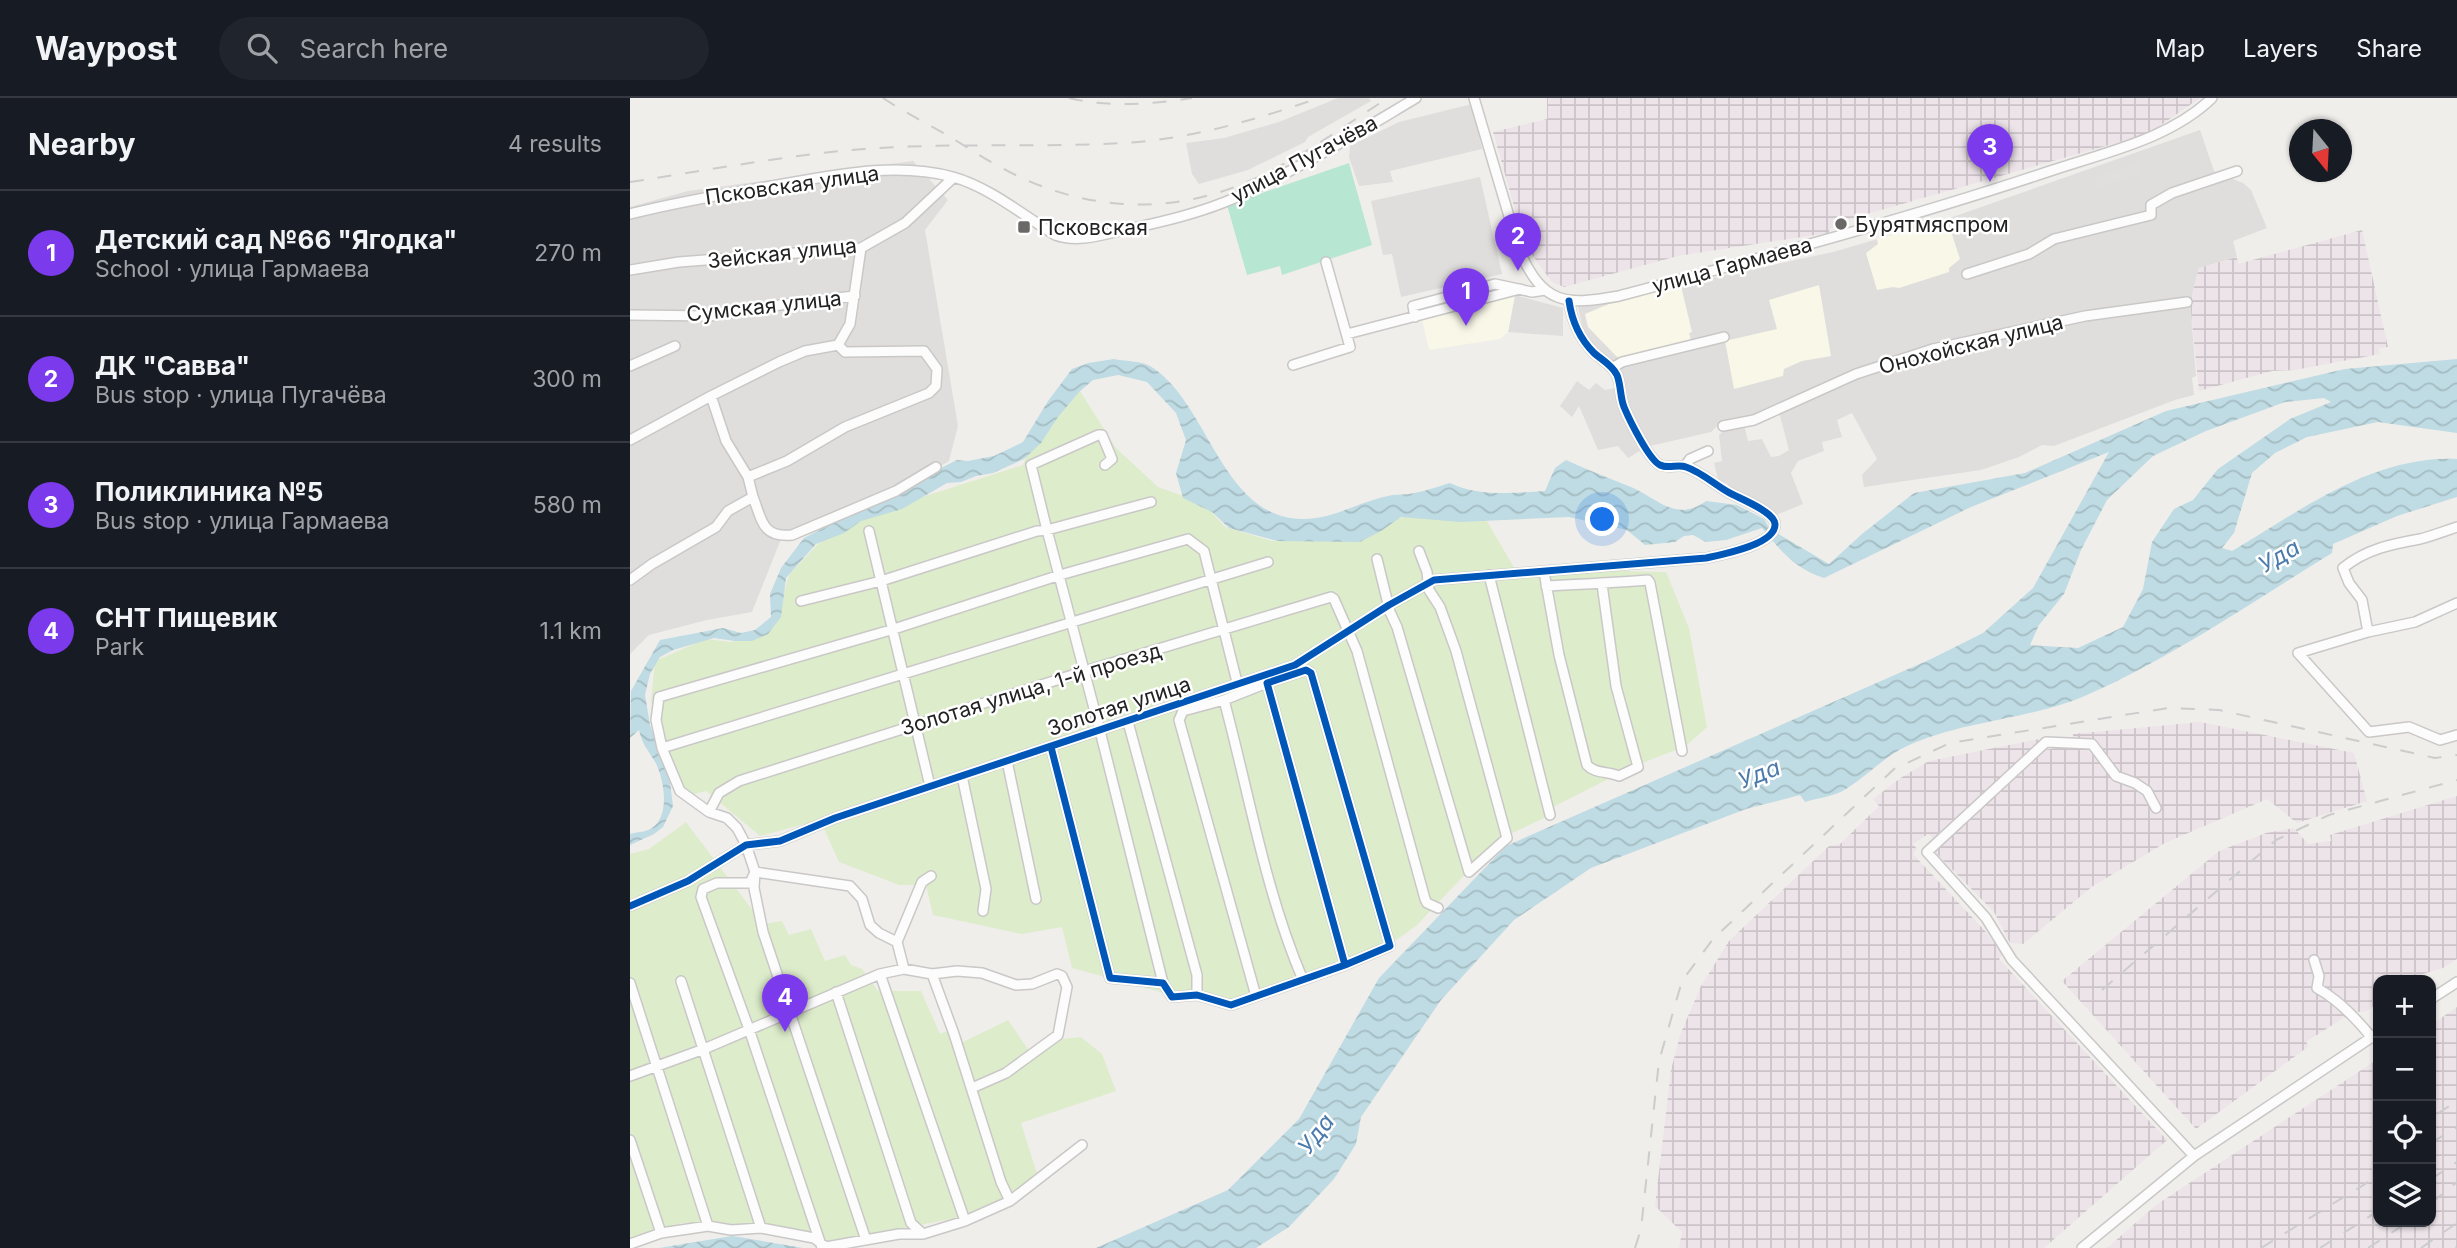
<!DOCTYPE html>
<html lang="en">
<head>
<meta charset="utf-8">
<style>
	body { margin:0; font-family:Inter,sans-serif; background:#20242c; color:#f1f3f6 }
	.controls { position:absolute; right:21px; bottom:21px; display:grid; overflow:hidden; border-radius:14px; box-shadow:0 2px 5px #0004 }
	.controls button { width:63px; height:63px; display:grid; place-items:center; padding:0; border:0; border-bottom:2px solid #363941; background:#171b24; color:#f1f3f6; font:35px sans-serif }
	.compass { position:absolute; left:1659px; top:21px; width:63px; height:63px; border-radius:50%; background:#171b24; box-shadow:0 2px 5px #0004; rotate:162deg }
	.you { position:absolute; left:973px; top:422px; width:24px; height:24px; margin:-18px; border:5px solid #fff; border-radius:50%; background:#1a73e8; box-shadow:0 0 0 10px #1a73e833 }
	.badge { display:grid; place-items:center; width:46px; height:46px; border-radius:50%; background:#7c3aed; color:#fff; font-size:23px; font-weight:700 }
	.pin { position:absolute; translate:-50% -58px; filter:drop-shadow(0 2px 4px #0008) }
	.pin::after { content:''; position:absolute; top:37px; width:24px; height:21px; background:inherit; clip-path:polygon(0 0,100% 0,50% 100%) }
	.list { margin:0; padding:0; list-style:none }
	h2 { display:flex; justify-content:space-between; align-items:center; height:91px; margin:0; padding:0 28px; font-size:30px }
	h2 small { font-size:23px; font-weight:400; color:#9ea1a6 }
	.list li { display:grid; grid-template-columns:46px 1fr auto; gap:21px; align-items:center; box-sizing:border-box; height:126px; padding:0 28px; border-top:2px solid #363941 }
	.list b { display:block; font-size:26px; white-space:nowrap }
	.list p { margin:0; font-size:23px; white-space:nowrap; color:#9ea1a6 }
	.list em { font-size:23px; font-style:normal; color:#9ea1a6 }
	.icon { flex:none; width:38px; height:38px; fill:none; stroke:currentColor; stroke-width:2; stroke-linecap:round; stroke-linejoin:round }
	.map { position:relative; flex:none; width:1827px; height:1150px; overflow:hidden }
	header { display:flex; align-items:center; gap:42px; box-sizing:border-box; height:98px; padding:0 35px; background:#171b24; border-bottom:2px solid #363941 }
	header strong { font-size:33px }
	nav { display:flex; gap:38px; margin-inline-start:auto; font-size:24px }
	.search { width:490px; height:63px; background:#20242c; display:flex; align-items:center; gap:18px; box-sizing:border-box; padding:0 24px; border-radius:38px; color:#9ea1a6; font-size:26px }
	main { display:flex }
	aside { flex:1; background:#171b24 }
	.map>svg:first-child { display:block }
	.residential { fill:#dfdedc }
	.industrial { fill:url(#industrial-grid) }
	.education { fill:#f8f7e8 }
	.garden { fill:#ddeccb }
	.pitch { fill:#b7e6d2 }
	.parking { fill:#e0dfde }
	.water { fill:url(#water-waves); fill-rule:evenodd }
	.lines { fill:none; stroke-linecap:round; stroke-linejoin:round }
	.minor-casing { stroke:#c9c8c7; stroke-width:12 }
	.minor { stroke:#fdfcfc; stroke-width:9 }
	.rail { stroke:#ccc; stroke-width:2; stroke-dasharray:14 14; stroke-linecap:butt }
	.cycleway-casing { stroke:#fff; stroke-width:11 }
	.cycleway { stroke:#0057b8; stroke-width:7 }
	.poi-dot { fill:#6a6968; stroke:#fff; stroke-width:2.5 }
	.labels { text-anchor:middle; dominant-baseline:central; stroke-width:5; stroke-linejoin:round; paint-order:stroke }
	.street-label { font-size:21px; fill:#222; stroke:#fff }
	.poi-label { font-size:21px; fill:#222; stroke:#fff; text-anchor:start }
	.water-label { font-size:23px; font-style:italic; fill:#4a7aab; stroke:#fff }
</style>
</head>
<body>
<header>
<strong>Waypost</strong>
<div class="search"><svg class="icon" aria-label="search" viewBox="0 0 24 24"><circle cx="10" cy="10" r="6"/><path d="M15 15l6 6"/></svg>Search here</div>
<nav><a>Map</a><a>Layers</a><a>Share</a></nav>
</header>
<main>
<aside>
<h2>Nearby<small>4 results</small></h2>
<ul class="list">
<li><span class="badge">1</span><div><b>Детский сад №66 &quot;Ягодка&quot;</b><p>School · улица Гармаева</p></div><em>270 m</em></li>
<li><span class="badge">2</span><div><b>ДК &quot;Савва&quot;</b><p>Bus stop · улица Пугачёва</p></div><em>300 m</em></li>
<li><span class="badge">3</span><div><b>Поликлиника №5</b><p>Bus stop · улица Гармаева</p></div><em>580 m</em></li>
<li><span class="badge">4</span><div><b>СНТ Пищевик</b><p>Park</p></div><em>1.1 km</em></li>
</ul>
</aside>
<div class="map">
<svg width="1827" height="1150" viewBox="0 0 1827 1150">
	<defs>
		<pattern id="industrial-grid" width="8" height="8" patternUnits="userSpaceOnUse" patternTransform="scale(1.75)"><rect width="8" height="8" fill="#ede4e9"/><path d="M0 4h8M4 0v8" fill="none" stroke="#cbc3c8"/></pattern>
		<pattern id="water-waves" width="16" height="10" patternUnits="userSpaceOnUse" patternTransform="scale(1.75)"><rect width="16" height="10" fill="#bfdbe3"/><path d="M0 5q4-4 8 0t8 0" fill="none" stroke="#a4bcc2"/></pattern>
	</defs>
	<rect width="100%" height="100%" fill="#f0eeeb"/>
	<path class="residential" d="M708 0H739L741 3 678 39 675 44 618 72 569 86 562 76 556 45 594 40 649 24Z
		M842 6 852 51 760 73 763 84 729 88 719 59 720 48 769 24Z
		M1570 32 1584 73 1613 85 1621 92 1637 130 1603 143 1607 159 1569 170 1560 205 1566 278 1562 280 1564 297 1545 302 1424 348 1412 347 1389 359 1351 372 1234 389 1232 377 1247 361 1222 315 1207 322 1212 339 1192 344 1194 353 1168 363 1161 375 1173 406 1144 418 1129 403 1115 400 1099 391 1097 385H1089L1084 365 1092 363 1089 337 1096 330 1114 327 1118 343 1132 341 1141 359 1149 358 1159 352 1149 314 1192 293 1197 295 1213 288 1210 280 1124 319 1090 325 1081 334 1020 348 996 307 985 262 960 260 948 209 1203 154 1317 121Z
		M283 63 318 102 295 132 328 328 319 363 269 394 151 441 122 514 77 522 19 537 0 556V109L58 93Z
		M850 79 872 176 771 199 762 156 753 157 741 103Z
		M885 197 933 210V238L878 234Z
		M947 283 959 292 966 285 975 292 985 290 995 326 1013 351 998 360 988 348 968 352 949 308 942 319 930 308Z"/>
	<path class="industrial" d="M917 0H1570L1518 36 1216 122 1217 126 1201 130 1198 135 1048 158 934 189 922 184 895 147 863 34 917 21Z
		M1732 132 1758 249 1749 250 1750 256 1665 272 1642 273 1569 293 1560 205 1569 170 1607 159 1608 166Z
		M1570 624 1724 655 1737 703 1667 725 1637 701 1535 745 1463 788 1393 846 1380 845 1364 814 1304 753 1414 652 1443 647V636Z
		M1409 641V647L1303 740 1298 736 1283 746 1287 751 1283 756 1356 834 1373 856 1369 861 1537 1042 1414 1150H1049L1052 1134 1025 1108 1041 972 1050 937 1071 888 1099 843 1199 748 1210 746 1249 708 1243 701 1272 679 1299 663Z
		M1827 698V861L1813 870 1773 882H1748V905L1737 913 1721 915 1676 944 1679 948 1566 1031 1432 883 1589 753 1636 735 1664 730 1678 746 1701 743 1700 737Z
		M1827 909V1150H1477L1526 1107 1748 961V1124H1801V927Z"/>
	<path class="education" d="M1317 121 1330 161 1319 170V174L1269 190 1263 189 1247 192 1236 155 1248 146 1247 141Z
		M1189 187 1201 258 1172 263 1154 271 1153 278 1104 291 1095 243 1147 231 1139 202Z
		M1051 188 1062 234 1059 235 1062 246 990 262 958 229 955 216 986 203Z
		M885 197 878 234 870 241 799 252 792 221Z"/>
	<path class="garden" d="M450 293 486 350 528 389 573 405 595 429 642 443 733 438 761 421 790 417 855 420 885 471 1036 474 1059 530 1077 629 1056 648 1002 669 921 710 914 720 868 742 786 828 748 855 609 905 541 897 442 870 432 829 392 836 303 817 296 787H269L209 764 190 722 130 738 76 693 50 700 21 603 25 563 76 541 101 544 130 538 150 508 159 477 188 446 242 415 393 367C404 338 426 314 450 293Z
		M56 724 133 826 152 823 159 837 181 831 195 863 215 857 221 867 232 871 248 893H291L310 936 317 933 325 948 378 922 404 960 432 941 451 939 472 956 486 993 391 1025 408 1079 373 1106 337 1118 200 1144 194 1139 134 1127 102 1130 80 1125H51L0 1142V756L19 751Z"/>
	<path class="pitch" d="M719 65 742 147 652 177 650 168 617 177 597 107Z"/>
	<path class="parking" d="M1509 65 1513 76 1468 90 1464 79Z"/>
	<path class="water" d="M484 261C494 263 510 263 520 268 579 304 591 419 671 421 702 422 728 404 758 398 764 396 772 397 779 396 793 394 806 389 820 385 849 399 884 395 915 393L925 370 936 362C958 372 979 380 1001 389 1027 400 1046 425 1076 403L1107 407 1134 421 1140 431 1199 466 1232 436 1284 395 1395 375 1536 313 1715 271 1827 261V335L1748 324 1677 339 1645 355 1622 375 1604 435 1592 450 1602 453C1670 413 1743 357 1827 361V399L1767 418 1703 446 1702 455C1622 504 1543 559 1457 597 1400 622 1334 622 1277 648 1255 658 1237 678 1216 691 1205 698 1188 700 1175 704L1170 697 1116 711 961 770 884 822 811 902 731 1019 726 1046 704 1081 659 1129 626 1150H439H466L598 1092 669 1021 749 880 876 748 1301 561 1353 535 1403 490 1479 354 1341 409 1194 480C1164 470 1151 453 1132 430L1096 442 1076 444 1063 437 1054 438 1045 444 1015 447 997 432 939 419 830 424 771 419 751 433 730 444 648 443 599 430 582 414 553 400 546 375 556 342 546 315 517 284 488 277 463 282 449 294 428 319 411 345 394 361 363 375 346 378 331 384 317 385 272 411 231 423 214 435 186 446 156 480 151 519 138 536 122 543H105L84 540 43 552 30 559 20 576 15 597 20 627 39 676 43 708 33 729 24 736 0 747V736C6 734 17 734 22 730 41 718 34 678 24 662 17 651 12 646 9 632L0 640 1 593 30 542 93 530 111 535 125 532 141 519 140 496 151 470 174 440 245 404 272 396 295 378 327 362 338 363 364 358 393 344 418 303 442 271 458 265ZM1694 300 1701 304 1660 321 1588 371 1563 402 1544 411 1522 444 1513 491 1493 529 1448 550 1400 547 1409 527 1434 496 1451 452 1477 402 1523 358 1576 333 1655 304Z
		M103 1138 173 1150H29L102 1138Z"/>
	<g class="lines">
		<g class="minor-casing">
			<path id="minor" d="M844 0 889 152C913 206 934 208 989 198 1134 159 1280 120 1423 72 1477 54 1541 40 1582 0
				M0 116C47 104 94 96 142 88 201 78 263 63 323 79 359 89 393 117 425 137 448 145 471 137 494 132 532 124 571 115 607 99 669 71 727 35 786 0
				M0 172 49 164 231 150 275 125 323 80
				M1337 176 1399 156 1424 141 1521 117V107L1542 95 1607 73
				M0 217 80 218 169 204 225 198
				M785 219 783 208 865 186 902 194 915 192
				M717 236 890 191
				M208 247 220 226 231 150
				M663 267 720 249 696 164
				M0 268 45 248
				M982 270 992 264 1094 239
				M1093 328 1124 322 1226 276 1303 251 1455 218 1557 204
				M0 342 81 298 149 264 175 253 208 247
				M1055 368 1060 361 1078 353
				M118 379 157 363 215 329 299 295 306 288 307 271 294 253 215 254 208 247
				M123 399C132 422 132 440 162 437L266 393 306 369
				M521 404 417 432 470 633 533 885
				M239 433 300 688
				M747 461 760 514 767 529 839 774 877 740 826 553 810 509 799 492 797 474 789 453
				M914 474 929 557 957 667C965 676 978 673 989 678L1008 669 986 588 972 486
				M859 477 920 717
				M0 482 22 466 86 429 98 413 123 399 118 379 96 343 81 298
				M916 488C950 486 984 485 1018 482L1020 485 1052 653
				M171 503 251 483 407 433 417 432 401 367 468 337H472L482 361 475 367
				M1827 505 1785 524 1738 534 1668 555 1739 634 1779 629 1810 642 1827 637
				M1738 534 1732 502 1719 485 1713 470C1736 451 1762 446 1790 441 1802 438 1815 433 1827 429
				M637 585 594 602C619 695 635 793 673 882
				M594 602 553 613 549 622 626 898
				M498 624 567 877V897
				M421 649 480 880 533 885 542 899 567 897 601 907 715 867 760 848 681 575 676 572 637 585 715 867
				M32 650 638 464
				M377 663 406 801
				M332 678 356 791 353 813
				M1526 710 1517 693 1505 685 1486 678 1462 646 1416 644 1297 754 1356 820 1382 862 1564 1058
				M79 714 89 695 109 683 455 573 701 499 704 501 727 553 795 801 797 805 808 810
				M0 808 58 783 116 747 150 743 205 720 665 567 759 507 804 482 1076 460C1090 457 1146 447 1145 426 1144 413 1108 400 1098 394 1084 386 1071 374 1056 369 1048 366 1038 371 1030 367 1019 362 999 321 994 309 990 299 991 287 987 277 982 267 972 262 964 255 949 240 942 224 939 203
				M267 844 249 835 240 827 232 801 220 788 125 774 116 747 107 730 97 720 79 714 50 693 32 650 26 622 29 599 264 531 430 477 558 441 574 453 608 588
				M1684 862 1689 878 1687 890C1709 902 1726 920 1742 940
				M274 871 267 844 292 784 301 778
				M250 876 335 1123
				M302 876 324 936 371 1084 380 1103
				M51 883 131 1130
				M0 885 78 1128
				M206 894 281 1125 293 1136
				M1801 901 1827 884
				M0 978 74 951 250 876 274 871 302 876 327 873 352 875 386 887 402 886 427 876 432 878 437 889 428 937 376 975 342 990
				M0 1042 31 1135
				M0 1146 31 1135 78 1128 101 1132 131 1130 184 1140 196 1149 269 1136H293L335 1123 380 1103 452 1047
				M191 1147 119 931 71 799 73 791 87 785H120L125 774 124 790 133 834 236 1142
				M1452 1150 1564 1058 1748 935"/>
		</g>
		<use href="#minor" class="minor"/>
		<path class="rail" d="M253 0C274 14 296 25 317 37 335 48 353 60 372 70 449 112 536 119 617 84 667 63 712 29 758 0
			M439 0C479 10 522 6 562 0
			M0 84C73 73 147 59 221 52 311 44 402 50 493 45 561 41 625 22 689 0
			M1472 892 1646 742 1699 717 1827 682
			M1807 1016 1827 1003
			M1801 1045 1827 1029
			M1801 1081 1827 1064
			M1801 1105 1827 1084
			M1005 1150 1011 1131 1029 963 1052 883 1083 841 1264 671 1320 645 1538 610 1589 612 1805 660 1827 657
			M1631 1150 1748 1078
			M1690 1150 1748 1113
			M1738 1150 1778 1124
			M1791 1150 1827 1125
			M1826 1150 1827 1148"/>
		<g class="cycleway-casing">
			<path id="cycleway" d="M421 649 480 880 533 885 542 899 567 897 601 907 715 867 760 848 681 575 676 572 637 585 715 867
				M0 808 58 783 116 747 150 743 205 720 665 567 759 507 804 482 1076 460C1090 457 1146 447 1145 426 1144 413 1108 400 1098 394 1084 386 1071 374 1056 369 1048 366 1038 371 1030 367 1019 362 999 321 994 309 990 299 991 287 987 277 982 267 972 262 964 255 949 240 942 224 939 203"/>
		</g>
		<use href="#cycleway" class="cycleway"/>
	</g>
	<g class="poi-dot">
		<circle cx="1211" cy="126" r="7"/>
		<rect x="387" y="122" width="14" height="14" rx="3.5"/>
	</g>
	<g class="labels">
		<g class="street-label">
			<text transform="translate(674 61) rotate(-28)">улица Пугачёва</text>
			<text transform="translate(162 87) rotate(-8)">Псковская улица</text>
			<text transform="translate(152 155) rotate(-6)">Зейская улица</text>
			<text transform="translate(1102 167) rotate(-15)">улица Гармаева</text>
			<text transform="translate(134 208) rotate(-6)">Сумская улица</text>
			<text transform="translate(1341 246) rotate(-14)">Онохойская улица</text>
			<text transform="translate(401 591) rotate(-17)">Золотая улица, 1-й проезд</text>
			<text transform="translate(489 608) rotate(-18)">Золотая улица</text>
		</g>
		<g class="poi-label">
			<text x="1225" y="126">Бурятмяспром</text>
			<text x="408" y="129">Псковская</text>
		</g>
		<g class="water-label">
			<text transform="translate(1649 458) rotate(-30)">Уда</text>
			<text transform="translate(1129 676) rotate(-21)">Уда</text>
			<text transform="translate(686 1036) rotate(-52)">Уда</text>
		</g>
	</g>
</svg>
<div class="controls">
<button>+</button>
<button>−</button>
<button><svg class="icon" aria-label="locate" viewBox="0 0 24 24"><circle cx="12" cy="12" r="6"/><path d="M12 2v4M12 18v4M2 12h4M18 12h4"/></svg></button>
<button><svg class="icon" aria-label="layers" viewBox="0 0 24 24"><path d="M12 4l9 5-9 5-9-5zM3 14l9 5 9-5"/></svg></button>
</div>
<svg class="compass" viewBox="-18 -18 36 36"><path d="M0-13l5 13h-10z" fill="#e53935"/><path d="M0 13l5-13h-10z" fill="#9ea1a6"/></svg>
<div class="you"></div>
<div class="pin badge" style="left:836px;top:228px">1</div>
<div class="pin badge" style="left:888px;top:173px">2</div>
<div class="pin badge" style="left:1360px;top:84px">3</div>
<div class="pin badge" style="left:155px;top:934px">4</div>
</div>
</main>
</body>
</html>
